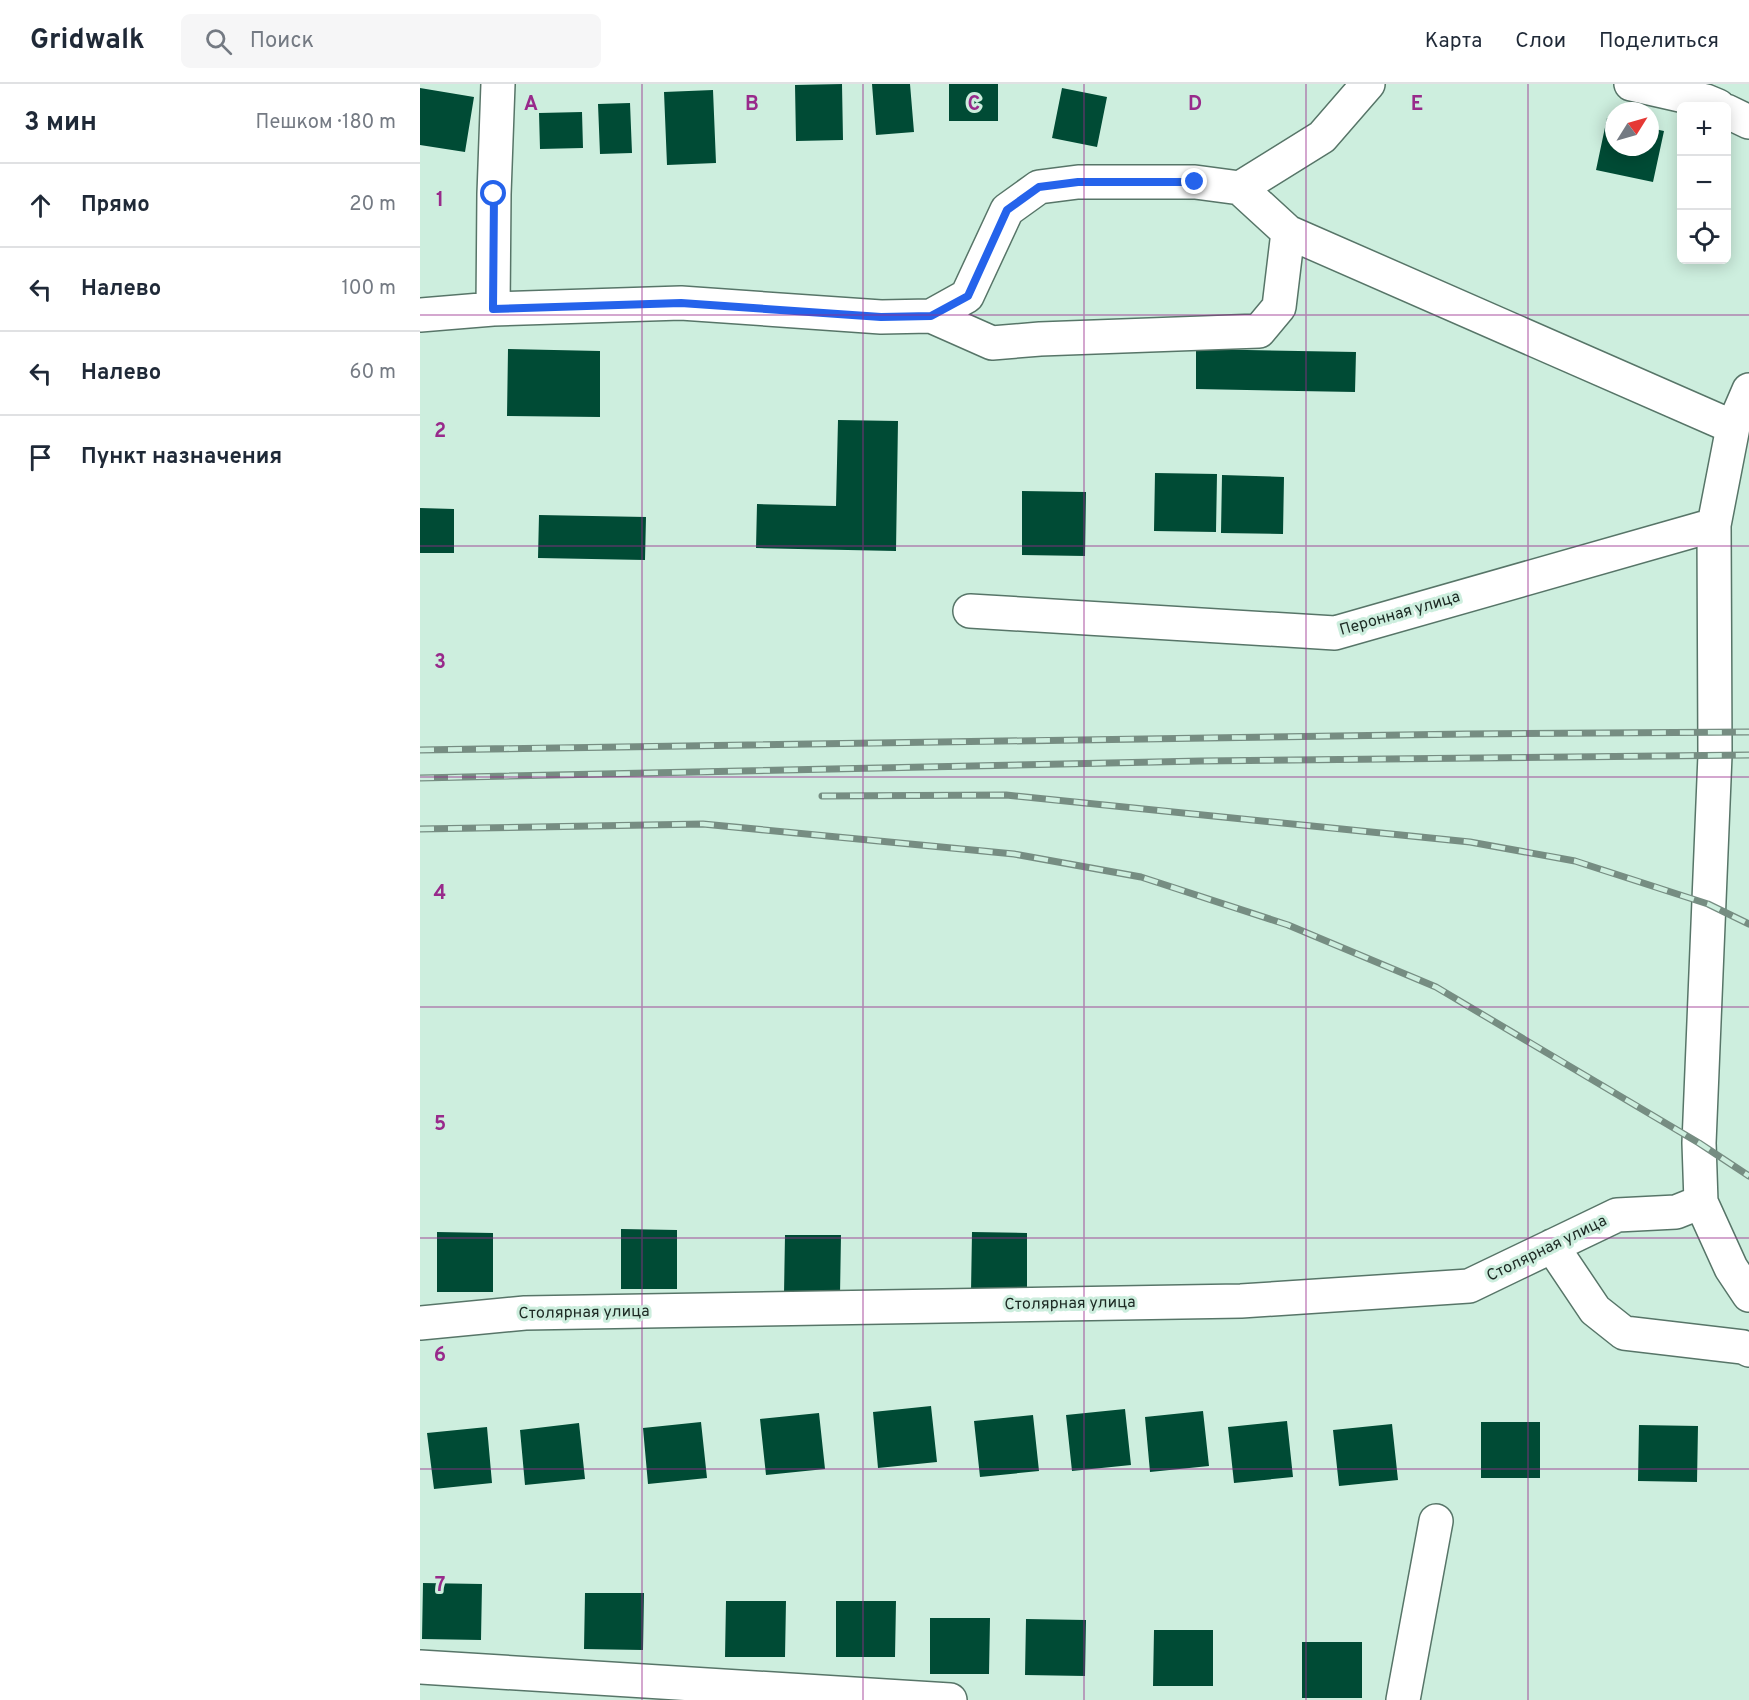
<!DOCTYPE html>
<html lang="ru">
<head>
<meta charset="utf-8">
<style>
	body { margin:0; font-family:Overpass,sans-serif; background:#f6f6f7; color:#1f2937 }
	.controls { position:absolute; right:18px; top:18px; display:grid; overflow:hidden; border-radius:9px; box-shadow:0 3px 15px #0003 }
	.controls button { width:54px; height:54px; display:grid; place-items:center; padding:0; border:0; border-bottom:2px solid #e0e1e3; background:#fff; color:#1f2937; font:30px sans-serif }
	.compass { position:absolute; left:1185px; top:18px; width:54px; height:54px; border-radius:50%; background:#fff; box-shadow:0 3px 15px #0003; rotate:53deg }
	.stop { position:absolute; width:18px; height:18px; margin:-14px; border:4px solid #2563eb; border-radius:50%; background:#fff }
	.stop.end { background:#2563eb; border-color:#fff; box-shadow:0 2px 6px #0008 }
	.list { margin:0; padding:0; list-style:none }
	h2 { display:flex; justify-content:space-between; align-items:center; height:78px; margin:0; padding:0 24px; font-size:26px }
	h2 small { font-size:20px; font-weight:400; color:#747a83 }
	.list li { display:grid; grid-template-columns:39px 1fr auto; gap:18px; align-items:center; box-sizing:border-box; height:84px; padding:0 24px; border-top:2px solid #e0e1e3 }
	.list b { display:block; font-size:22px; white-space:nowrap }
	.list em { font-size:20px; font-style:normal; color:#747a83 }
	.icon { flex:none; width:33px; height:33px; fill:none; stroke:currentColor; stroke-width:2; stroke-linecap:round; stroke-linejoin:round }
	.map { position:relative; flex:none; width:1329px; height:1616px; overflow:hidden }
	header { display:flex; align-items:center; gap:36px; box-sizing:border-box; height:84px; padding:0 30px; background:#fff; border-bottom:2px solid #e0e1e3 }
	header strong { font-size:28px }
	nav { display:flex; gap:33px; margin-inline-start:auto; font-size:21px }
	.search { width:420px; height:54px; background:#f6f6f7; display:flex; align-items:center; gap:15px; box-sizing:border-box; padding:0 21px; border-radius:9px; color:#747a83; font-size:22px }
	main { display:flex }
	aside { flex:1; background:#fff }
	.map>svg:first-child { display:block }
	.building { fill:#004b35 }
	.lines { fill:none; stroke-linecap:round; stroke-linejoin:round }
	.minor-casing { stroke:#577568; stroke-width:36 }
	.minor { stroke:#fff; stroke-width:33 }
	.rail-casing { stroke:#768d82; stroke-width:7 }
	.rail { stroke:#cdeede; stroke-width:4.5; stroke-dasharray:14; stroke-linecap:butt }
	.route { stroke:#2563eb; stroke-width:8 }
	.grid { fill:none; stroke:#982a8b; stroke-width:1.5; stroke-opacity:0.55 }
	.labels { text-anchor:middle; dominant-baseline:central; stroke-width:6; stroke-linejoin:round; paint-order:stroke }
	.street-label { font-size:16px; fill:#1c2923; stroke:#cdeede }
	.grid-label { font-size:20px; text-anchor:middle; font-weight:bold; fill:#982a8b; stroke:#cdeede; stroke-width:6; stroke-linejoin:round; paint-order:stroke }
</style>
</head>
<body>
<header>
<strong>Gridwalk</strong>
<div class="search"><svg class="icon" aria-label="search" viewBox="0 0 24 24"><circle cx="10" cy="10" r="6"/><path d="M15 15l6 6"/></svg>Поиск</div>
<nav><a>Карта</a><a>Слои</a><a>Поделиться</a></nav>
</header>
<main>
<aside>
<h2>3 мин<small>Пешком · 180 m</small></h2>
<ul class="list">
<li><svg class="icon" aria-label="ahead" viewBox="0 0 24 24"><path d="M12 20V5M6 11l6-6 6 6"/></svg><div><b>Прямо</b></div><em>20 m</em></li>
<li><svg class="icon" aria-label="left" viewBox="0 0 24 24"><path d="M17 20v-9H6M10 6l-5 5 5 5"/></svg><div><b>Налево</b></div><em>100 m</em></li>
<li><svg class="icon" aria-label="left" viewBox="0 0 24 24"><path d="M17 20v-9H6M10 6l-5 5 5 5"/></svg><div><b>Налево</b></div><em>60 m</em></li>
<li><svg class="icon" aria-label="arrive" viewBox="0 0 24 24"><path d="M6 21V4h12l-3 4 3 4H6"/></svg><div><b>Пункт назначения</b></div></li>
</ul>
</aside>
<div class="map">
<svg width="1329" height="1616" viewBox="0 0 1329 1616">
	<rect width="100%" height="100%" fill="#cdeede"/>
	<path class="building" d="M422 0 423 56 376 57 375 1Z
		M452 0H490L494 48 456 51Z
		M529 0H578V37H529Z
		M0 4 54 13 45 68 0 61Z
		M642 4 687 13 677 63 632 54Z
		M293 6 296 79 247 81 244 8Z
		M210 19 212 69 180 70 178 20Z
		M162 28 163 64 120 65 119 29Z
		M1187 34 1194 36V63H1230V44L1244 47 1233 98 1176 86Z
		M88 265 180 267V333L87 332Z
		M776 265 936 268 935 308 776 305Z
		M418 336 478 337 476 467 336 464 337 420 416 422Z
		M735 389 797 390 796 448 734 447Z
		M802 391 864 393 863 450 801 449Z
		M602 407 666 408 665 472 602 471Z
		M0 424 34 425V469H0Z
		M119 431 226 433 225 476 118 474Z
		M201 1145 257 1146V1205H201Z
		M17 1148 73 1149V1208H17Z
		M552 1148 607 1149V1208H551Z
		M365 1151H421L420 1211 364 1210Z
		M511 1322 517 1378 458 1384 453 1328Z
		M705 1325 711 1381 652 1387 646 1331Z
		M783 1327 789 1382 730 1388 725 1333Z
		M399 1329 405 1385 346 1391 340 1335Z
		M613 1331 619 1387 560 1393 554 1337Z
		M867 1337 873 1393 814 1399 808 1343Z
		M281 1338 287 1394 228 1400 223 1344Z
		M1061 1338H1120V1394H1061Z
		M159 1339 165 1395 105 1401 100 1346Z
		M972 1340 978 1396 919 1402 913 1346Z
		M1219 1341 1278 1342 1277 1398 1218 1397Z
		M67 1343 72 1399 14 1405 7 1349Z
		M3 1499 62 1500 61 1556 2 1555Z
		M165 1509H224L223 1566 164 1565Z
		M306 1517H366L365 1573H305Z
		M416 1517H476L475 1573H416Z
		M510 1534H570L569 1590H510Z
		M606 1535 666 1536 665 1592 605 1591Z
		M734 1546H793V1602H733Z
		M882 1558H942V1614H882Z"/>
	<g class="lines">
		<g class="minor-casing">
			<path id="minor" d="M1211 0 1286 17 1298 22
				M1306 27 1329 38
				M820 104 902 53 948 0
				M73 225 74 110 78 0
				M0 231 73 225 261 219 461 233 511 232 547 212 587 126 619 103 658 98H775L820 104 868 148 1313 343
				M511 232 572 259 620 255 839 247 859 223 868 148
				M1329 306 1313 343 1294 441 1295 671 1279 1059 1281 1118 1311 1184 1329 1211
				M550 527 915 549 1294 441
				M1132 1162 1175 1226 1204 1249 1323 1263 1329 1266
				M0 1239 105 1229 821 1217 1049 1202 1197 1131 1256 1128 1281 1118
				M0 1583 530 1616
				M983 1616 1016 1437"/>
		</g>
		<use href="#minor" class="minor"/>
		<g class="rail-casing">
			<path id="rail" d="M0 666 1047 650 1329 648
				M0 694 781 677 1329 671
				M402 712 586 711 1050 758 1155 777 1288 820 1329 840
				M0 745 283 740 594 770 721 793 868 841 1016 903 1279 1059 1329 1092"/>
		</g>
		<use href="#rail" class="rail"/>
	</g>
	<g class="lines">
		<path class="route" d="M74 110 73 225 261 219 461 233 511 232 548 212 587 126 619 103 658 98H775"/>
	</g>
	<path class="grid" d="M222 0V1616M443 0V1616M664 0V1616M886 0V1616M1108 0V1616M0 231H1329M0 462H1329M0 693H1329M0 923H1329M0 1154H1329M0 1385H1329"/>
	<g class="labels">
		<g class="street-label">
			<text transform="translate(980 530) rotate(-16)">Перонная улица</text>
			<text transform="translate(1127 1165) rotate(-26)">Столярная улица</text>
			<text transform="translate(650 1220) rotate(-1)">Столярная улица</text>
			<text transform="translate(164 1229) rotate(-1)">Столярная улица</text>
		</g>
	</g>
	<g class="grid-label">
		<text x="111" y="26">A</text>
		<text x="332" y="26">B</text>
		<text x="554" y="26">C</text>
		<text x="775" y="26">D</text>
		<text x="997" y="26">E</text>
		<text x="20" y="122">1</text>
		<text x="20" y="353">2</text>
		<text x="20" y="584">3</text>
		<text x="20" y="815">4</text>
		<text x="20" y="1046">5</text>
		<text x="20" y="1277">6</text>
		<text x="20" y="1507">7</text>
	</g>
</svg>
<div class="controls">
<button>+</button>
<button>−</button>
<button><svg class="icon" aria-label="locate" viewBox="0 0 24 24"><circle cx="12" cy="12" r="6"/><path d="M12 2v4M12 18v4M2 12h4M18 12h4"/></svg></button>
</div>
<svg class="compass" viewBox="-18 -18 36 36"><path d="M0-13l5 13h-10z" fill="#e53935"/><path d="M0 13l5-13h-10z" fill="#747a83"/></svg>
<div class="stop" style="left:74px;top:110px"></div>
<div class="stop end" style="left:775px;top:98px"></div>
</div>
</main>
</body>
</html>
